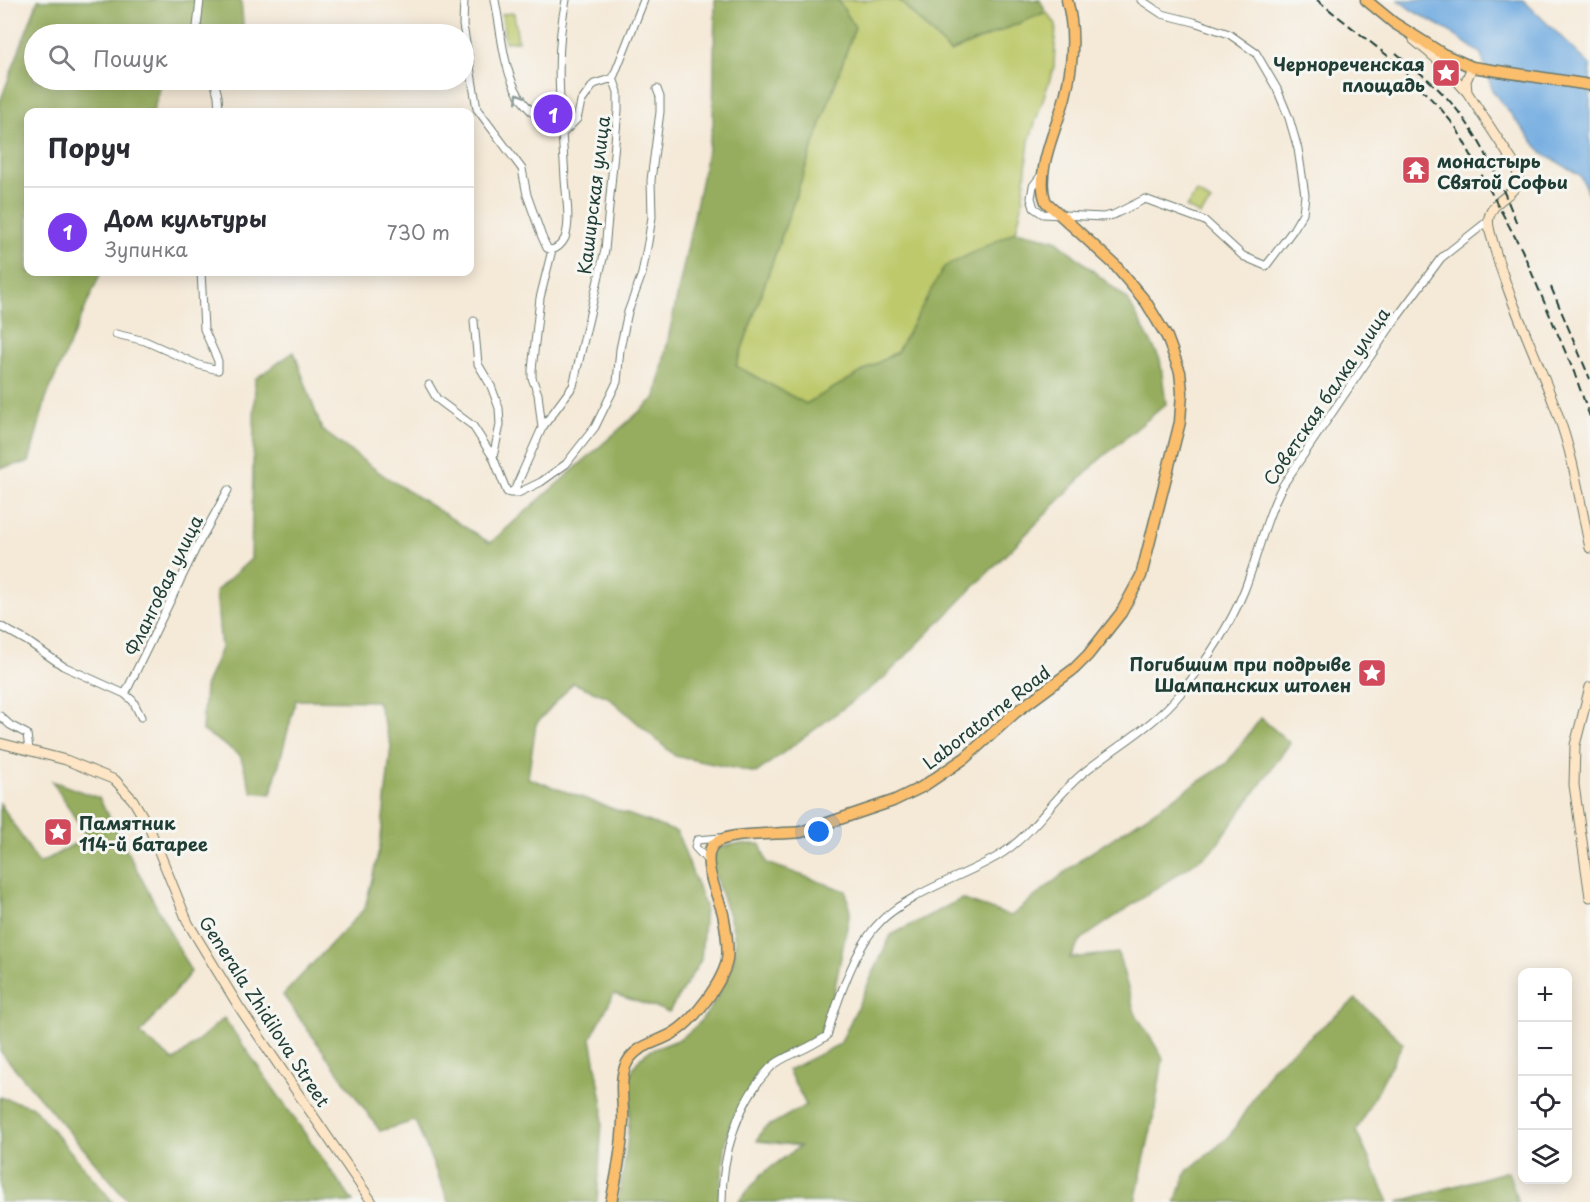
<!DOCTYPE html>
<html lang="uk">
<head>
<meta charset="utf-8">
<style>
	body { margin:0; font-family:"Playpen Sans",sans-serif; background:#f2f2f3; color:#2b2b33 }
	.controls { position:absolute; right:18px; bottom:18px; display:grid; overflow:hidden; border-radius:12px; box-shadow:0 3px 15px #0003 }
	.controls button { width:54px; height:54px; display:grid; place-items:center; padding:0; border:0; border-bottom:2px solid #e1e1e2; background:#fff; color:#2b2b33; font:30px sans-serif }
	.you { position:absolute; left:819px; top:832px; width:21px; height:21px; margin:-15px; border:4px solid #fff; border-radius:50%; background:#1a73e8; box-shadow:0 0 0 9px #1a73e833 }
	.badge { display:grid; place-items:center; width:39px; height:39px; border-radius:50%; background:#7c3aed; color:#fff; font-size:20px; font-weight:700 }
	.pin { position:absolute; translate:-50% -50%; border:3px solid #fff; box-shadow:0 2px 6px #0006 }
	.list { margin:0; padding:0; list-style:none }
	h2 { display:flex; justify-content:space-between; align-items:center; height:78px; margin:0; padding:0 24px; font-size:26px }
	h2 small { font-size:20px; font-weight:400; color:#7c7c81 }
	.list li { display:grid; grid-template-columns:39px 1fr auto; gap:18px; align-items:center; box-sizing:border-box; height:90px; padding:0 24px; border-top:2px solid #e1e1e2 }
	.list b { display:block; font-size:22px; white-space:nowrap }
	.list p { margin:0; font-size:20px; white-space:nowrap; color:#7c7c81 }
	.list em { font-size:20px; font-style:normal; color:#7c7c81 }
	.icon { flex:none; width:33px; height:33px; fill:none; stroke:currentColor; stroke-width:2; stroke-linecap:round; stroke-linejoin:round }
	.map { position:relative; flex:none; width:1590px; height:1202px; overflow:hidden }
	.search { position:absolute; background:#fff; box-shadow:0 3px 15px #0003; left:24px; top:24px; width:450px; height:66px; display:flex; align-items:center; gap:15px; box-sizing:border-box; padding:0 21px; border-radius:33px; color:#7c7c81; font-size:22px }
	.panel { position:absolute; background:#fff; box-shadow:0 3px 15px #0003; left:24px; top:108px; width:450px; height:168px; border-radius:12px }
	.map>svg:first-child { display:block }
	.green { fill:#bdc96b; stroke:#6e8350; stroke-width:1.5 }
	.forest { fill:#96ad5f; stroke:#5a754a; stroke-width:1.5 }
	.water { fill:#6faae0; stroke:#47748a; stroke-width:1.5 }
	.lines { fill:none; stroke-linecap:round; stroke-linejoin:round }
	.minor-casing { stroke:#6a796d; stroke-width:9 }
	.secondary-casing { stroke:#6a796d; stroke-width:11 }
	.primary-casing { stroke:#6a796d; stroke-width:13 }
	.minor { stroke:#fff; stroke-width:7 }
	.secondary { stroke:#fde5c5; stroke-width:9 }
	.primary { stroke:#fabe6d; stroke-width:10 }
	.rail { stroke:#1f3d34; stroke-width:2; stroke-dasharray:9 4.5; stroke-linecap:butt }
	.oneway { stroke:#8f9e9a }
	.labels { text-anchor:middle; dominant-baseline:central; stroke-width:6; stroke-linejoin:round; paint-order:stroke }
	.poi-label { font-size:18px; font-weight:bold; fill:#1f3d34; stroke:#f6f6f2; text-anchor:end }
	.street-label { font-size:18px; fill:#1f3d34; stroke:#f6f6f2 }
</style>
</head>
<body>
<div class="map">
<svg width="1590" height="1202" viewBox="0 0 1590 1202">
	<rect width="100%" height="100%" fill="#f6f6f2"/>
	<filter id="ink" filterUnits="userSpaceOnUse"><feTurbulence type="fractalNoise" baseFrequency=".0167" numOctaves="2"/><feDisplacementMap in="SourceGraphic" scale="12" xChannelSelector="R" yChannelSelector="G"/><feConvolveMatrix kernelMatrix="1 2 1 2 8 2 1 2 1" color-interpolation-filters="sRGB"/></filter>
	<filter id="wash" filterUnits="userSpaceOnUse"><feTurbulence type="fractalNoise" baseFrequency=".008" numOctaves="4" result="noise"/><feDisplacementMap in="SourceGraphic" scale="24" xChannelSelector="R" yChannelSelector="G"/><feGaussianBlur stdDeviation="1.35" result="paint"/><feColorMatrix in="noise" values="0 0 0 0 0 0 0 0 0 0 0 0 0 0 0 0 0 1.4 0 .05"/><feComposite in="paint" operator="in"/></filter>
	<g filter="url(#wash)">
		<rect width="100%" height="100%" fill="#f5e9d7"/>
		<path class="green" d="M838 0H899L950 52 1046 12 1056 24 1054 67 1029 141 1022 206 1016 231 944 268 897 352 806 404 736 366 855 27Z
			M514 13 518 41 505 42 502 14Z
			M1197 192 1211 202 1200 215 1186 207Z"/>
		<path class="forest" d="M38 0H241L244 34H34V80H172L162 81 153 112H28V272H101L46 398 29 462 0 468V102Z
			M715 0H838L855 27 736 366 806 404 897 352 944 267 1016 231 1056 240 1128 300 1160 359 1166 404 1098 461 884 678 756 773 675 756 608 697 573 683 536 724 528 778 677 832 705 906 701 960 669 1012 614 994 591 1038 603 1106 597 1202H449L415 1121 380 1131 283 995 365 908 380 846 391 745 377 701 296 700 271 794 252 792 240 755 202 730 205 687 221 648 216 591 251 559 255 379 294 352 322 430 386 477 490 543 656 397 713 125Z
			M899 0H1040L1046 12 950 52Z
			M1261 718 1290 743 1213 850 1082 939 1070 958 1118 953 1135 1013 1163 1058 1154 1115 1135 1202H738L762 1174 800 1146 757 1141 763 1129 806 1105 788 1070 840 1044 891 935 961 899 1011 916 1084 857 1226 764Z
			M52 781 99 798 191 972 140 1034 174 1061 224 1018 353 1202H129L0 1051V803L39 864 87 837Z
			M735 844H760L767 863 846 891 850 912 826 1032 805 1045 777 1057 753 1084 732 1120 726 1140 719 1202H617C621 1183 625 1163 627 1143 628 1131 630 1119 630 1107 630 1094 627 1078 634 1067 646 1046 661 1049 679 1039 705 1024 722 992 732 965 742 937 725 908 717 882 716 876 712 869 712 864 712 858 716 852 719 848Z
			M1356 999 1403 1043 1356 1131 1389 1202H1175L1187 1171 1229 1137 1273 1067Z
			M0 1097 33 1107 113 1202H0Z
			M1508 1171 1518 1202H1398Z"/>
		<path class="water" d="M1398 0H1523L1590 65V198L1580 175 1543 154 1493 92 1481 54 1447 30 1413 11Z"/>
	</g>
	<g filter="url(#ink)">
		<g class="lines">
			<g class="minor-casing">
				<path id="minor" d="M200 0 197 27 203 34
					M464 0 463 25 477 109 522 169 527 195 542 237 547 248 552 250
					M495 0C506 58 503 105 563 133
					M214 80 218 96 219 112
					M563 133 577 119 581 102 594 84 613 78
					M1043 173 1033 186 1031 198 1034 208 1043 214 1103 217 1113 215 1145 199 1205 221 1243 256 1266 266 1293 230 1303 213 1305 195 1298 149 1289 118 1277 89 1256 53 1229 34 1194 22 1162 14 1141 0
					M474 321 478 364 491 386 499 408 500 425 493 457 507 492 510 493 515 489 542 428 573 386 605 250 618 110V92L613 78 644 0
					M116 334 145 341 199 365 218 370V361L204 329 201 272
					M429 385 437 399 473 426 493 457
					M542 428 538 394 532 378V370L540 298 552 250C558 248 562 244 565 238 571 221 566 196 565 179 562 119 553 58 566 0
					M510 493H518L541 482 566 464 595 427 617 382 620 349 628 312 642 274 648 242 652 217 651 180 660 112V97L657 89
					M0 626 27 641 63 666 125 694 133 701 141 717
					M125 694 196 548 228 490
					M0 716 10 725 27 734 29 750
					M708 861 695 847 697 840 721 838
					M722 1202C722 1155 737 1103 770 1068 779 1059 791 1055 802 1050 811 1046 819 1041 827 1036 837 1002 855 946 880 922 889 912 901 905 913 898 940 882 971 872 998 856 1034 834 1051 800 1082 774 1114 747 1153 727 1180 694 1205 663 1229 628 1244 591 1258 556 1265 518 1283 485L1395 320 1441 258 1488 221"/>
			</g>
			<g class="secondary-casing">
				<path id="secondary" d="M1414 40 1438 60 1466 91
					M1472 67 1466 81 1467 92 1515 165C1528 196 1495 193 1489 217 1487 224 1490 232 1492 239 1508 300 1537 356 1558 415 1574 458 1580 503 1590 548
					M1590 687 1575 745 1574 785 1590 897
					M0 743 66 760 115 780 133 800 149 827 188 923 239 1007 372 1202"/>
			</g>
			<g class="primary-casing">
				<path id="primary" d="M1366 0 1394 23 1421 40 1443 54 1472 67 1590 85
					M611 1202C617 1175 622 1149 623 1121 624 1105 619 1083 625 1067 634 1044 657 1044 675 1032 694 1020 723 982 727 960 729 945 726 929 723 914 719 898 700 860 713 845 725 831 781 835 801 832L893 801 922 787 965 758 1016 712 1074 669 1088 655 1121 613 1141 576 1180 422 1182 392 1180 372 1167 337 1146 302 1114 264 1046 202C1034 172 1057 128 1065 97 1073 65 1076 33 1067 0"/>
			</g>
			<use href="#minor" class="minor"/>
			<use href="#secondary" class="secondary"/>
			<use href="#primary" class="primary"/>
			<path class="rail" d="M1317 0 1393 60 1441 109 1457 129 1522 250 1574 372 1590 417
				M1396 53C1413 67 1430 80 1445 96 1479 132 1499 178 1517 224
				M1551 287 1590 379"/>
		</g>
		<defs><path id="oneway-chevron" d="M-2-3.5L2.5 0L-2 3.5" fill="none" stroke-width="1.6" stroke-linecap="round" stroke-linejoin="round" transform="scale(1.5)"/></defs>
		<use class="oneway" href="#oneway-chevron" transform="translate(519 97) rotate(-122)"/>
	</g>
	<defs>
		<g id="sight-square" transform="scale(1.5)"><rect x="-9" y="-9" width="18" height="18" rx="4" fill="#d1495b" stroke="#f6f6f2"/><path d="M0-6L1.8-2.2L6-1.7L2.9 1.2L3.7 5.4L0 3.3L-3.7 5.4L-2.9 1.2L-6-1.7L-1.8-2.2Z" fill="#fff"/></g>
		<g id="temple-square" transform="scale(1.5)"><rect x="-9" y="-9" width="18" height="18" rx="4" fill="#d1495b" stroke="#f6f6f2"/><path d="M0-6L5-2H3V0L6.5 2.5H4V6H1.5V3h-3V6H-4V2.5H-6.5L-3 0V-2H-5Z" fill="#fff"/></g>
	</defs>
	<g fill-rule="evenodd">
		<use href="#sight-square" x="1446" y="73"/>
		<use href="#temple-square" x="1416" y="170"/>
		<use href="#sight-square" x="1372" y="673"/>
		<use href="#sight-square" x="58" y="832"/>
	</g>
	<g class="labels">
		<g class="poi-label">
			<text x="1425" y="63">Чернореченская<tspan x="1425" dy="21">площадь</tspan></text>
			<text x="1437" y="160" text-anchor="start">монастырь<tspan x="1437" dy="21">Святой Софьи</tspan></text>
			<text x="1351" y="663">Погибшим при подрыве<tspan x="1351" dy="21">Шампанских штолен</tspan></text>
			<text x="79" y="822" text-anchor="start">Памятник<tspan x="79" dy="21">114-й батарее</tspan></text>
		</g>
		<g class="street-label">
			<text transform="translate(593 195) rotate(-83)">Каширская улица</text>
			<text transform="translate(1326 396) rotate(-56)">Советская балка улица</text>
			<text transform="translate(163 585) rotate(-64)">Фланговая улица</text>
			<text transform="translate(986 717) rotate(-38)">Laboratorne Road</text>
			<text transform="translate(265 1011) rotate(57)">Generala Zhidilova Street</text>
		</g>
	</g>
</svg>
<div class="controls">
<button>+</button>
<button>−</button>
<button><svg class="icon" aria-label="locate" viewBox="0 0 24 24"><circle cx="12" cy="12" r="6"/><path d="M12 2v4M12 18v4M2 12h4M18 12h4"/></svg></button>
<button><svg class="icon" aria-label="layers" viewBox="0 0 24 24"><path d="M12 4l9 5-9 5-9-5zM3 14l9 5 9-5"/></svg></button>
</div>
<div class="you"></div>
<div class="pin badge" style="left:553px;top:114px">1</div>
<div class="search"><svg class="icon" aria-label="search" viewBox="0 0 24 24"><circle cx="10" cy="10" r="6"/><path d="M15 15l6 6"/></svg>Пошук</div>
<section class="panel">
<h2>Поруч<small></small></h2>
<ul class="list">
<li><span class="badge">1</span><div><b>Дом культуры</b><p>Зупинка</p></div><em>730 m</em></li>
</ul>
</section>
</div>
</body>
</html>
